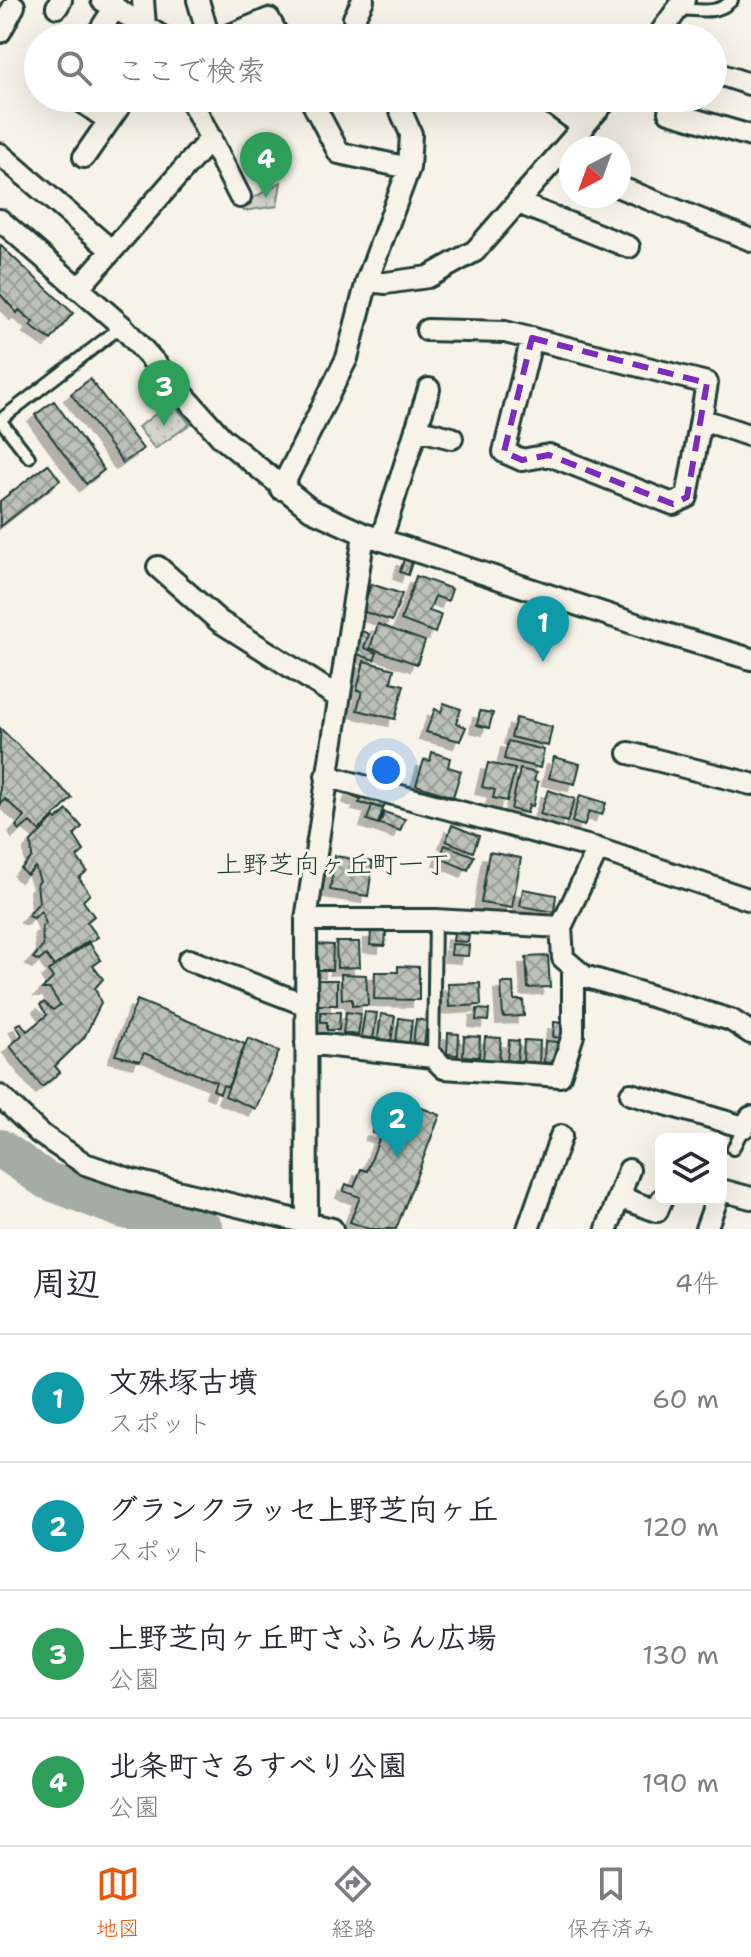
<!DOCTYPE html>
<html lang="ja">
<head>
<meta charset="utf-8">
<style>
	body { margin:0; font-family:"Shantell Sans","Klee One",sans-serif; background:#f7f7f7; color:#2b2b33 }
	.controls { position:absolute; right:24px; bottom:24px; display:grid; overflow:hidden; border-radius:12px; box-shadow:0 8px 32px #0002 }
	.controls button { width:72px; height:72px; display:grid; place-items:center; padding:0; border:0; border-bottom:2px solid #e1e1e2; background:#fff; color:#2b2b33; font:40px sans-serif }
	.compass { position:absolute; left:559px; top:136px; width:72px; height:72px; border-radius:50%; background:#fff; box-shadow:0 8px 32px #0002; rotate:221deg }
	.you { position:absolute; left:386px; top:770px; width:28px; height:28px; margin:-20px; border:6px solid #fff; border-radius:50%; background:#1a73e8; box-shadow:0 0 0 12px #1a73e833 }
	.badge { display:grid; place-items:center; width:52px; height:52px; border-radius:50%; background:#ea580c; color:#fff; font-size:26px; font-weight:700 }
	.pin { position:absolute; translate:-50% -66px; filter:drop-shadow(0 2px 4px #0008) }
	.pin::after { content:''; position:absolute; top:42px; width:28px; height:24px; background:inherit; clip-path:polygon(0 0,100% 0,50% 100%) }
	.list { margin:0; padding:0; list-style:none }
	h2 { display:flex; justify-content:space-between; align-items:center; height:104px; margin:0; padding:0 32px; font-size:34px }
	h2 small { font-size:26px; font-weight:400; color:#7c7c81 }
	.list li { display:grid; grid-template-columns:52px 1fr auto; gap:24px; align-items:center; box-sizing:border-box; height:128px; padding:0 32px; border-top:2px solid #e1e1e2 }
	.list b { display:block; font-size:30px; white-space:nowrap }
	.list p { margin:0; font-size:26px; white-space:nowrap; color:#7c7c81 }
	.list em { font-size:26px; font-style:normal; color:#7c7c81 }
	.icon { flex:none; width:44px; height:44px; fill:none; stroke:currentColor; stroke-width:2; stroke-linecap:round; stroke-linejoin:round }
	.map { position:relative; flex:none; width:751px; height:1229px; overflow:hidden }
	.search { position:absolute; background:#fff; box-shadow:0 8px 32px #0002; left:24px; right:24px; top:24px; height:88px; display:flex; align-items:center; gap:20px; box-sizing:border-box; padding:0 28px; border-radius:44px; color:#7c7c81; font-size:30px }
	.sheet { height:616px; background:#fff }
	nav { display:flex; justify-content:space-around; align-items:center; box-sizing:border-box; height:112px; border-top:2px solid #e1e1e2; background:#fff; font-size:22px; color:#7c7c81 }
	nav a { display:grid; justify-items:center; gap:4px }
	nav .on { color:#ea580c }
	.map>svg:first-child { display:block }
	.park { fill:url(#park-dots); stroke:#79897f; stroke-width:2 }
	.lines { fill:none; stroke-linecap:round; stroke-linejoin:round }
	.river { stroke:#a4ada3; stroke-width:38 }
	.building { fill:url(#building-cross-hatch); stroke:#1f3d34; stroke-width:2; filter:url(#shadow) }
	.service-casing { stroke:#1f3d34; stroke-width:16 }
	.minor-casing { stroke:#1f3d34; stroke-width:26 }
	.service { stroke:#f7f3e8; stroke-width:10 }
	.minor { stroke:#f7f3e8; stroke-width:20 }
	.marked { fill:none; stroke:#7b2cbf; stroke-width:6; stroke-dasharray:16 10; stroke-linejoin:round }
	.labels { text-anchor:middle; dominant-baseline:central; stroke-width:6; stroke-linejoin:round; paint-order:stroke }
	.neighbourhood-label { font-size:26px; fill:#1f3d34; stroke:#f7f3e8 }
</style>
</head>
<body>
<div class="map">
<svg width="751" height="1229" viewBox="0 0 751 1229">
	<defs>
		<pattern id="park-dots" width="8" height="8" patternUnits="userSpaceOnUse" patternTransform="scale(2)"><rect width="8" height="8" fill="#d3d5ca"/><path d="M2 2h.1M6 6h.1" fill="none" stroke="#b5b8ae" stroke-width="1.8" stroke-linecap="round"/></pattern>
		<pattern id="building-cross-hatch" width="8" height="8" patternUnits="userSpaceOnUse" patternTransform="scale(2)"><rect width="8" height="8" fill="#bbc1b6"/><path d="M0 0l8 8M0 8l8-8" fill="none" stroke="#979e95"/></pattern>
		<filter id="shadow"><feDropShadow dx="-7" dy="7" stdDeviation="0" flood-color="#0004"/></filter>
	</defs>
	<rect width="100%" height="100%" fill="#f7f3e8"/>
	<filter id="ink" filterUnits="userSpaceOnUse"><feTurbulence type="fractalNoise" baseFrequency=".0125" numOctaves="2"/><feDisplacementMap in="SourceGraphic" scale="16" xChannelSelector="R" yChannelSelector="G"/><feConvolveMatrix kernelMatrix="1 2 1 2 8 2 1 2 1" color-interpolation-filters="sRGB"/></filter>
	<g filter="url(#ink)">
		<path class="park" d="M281 182 277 206 244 211 235 200 248 201Z
			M172 402 190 424 155 449 138 427Z"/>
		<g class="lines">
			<path class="river" d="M0 1148 46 1180 121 1209 204 1229"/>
		</g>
		<path class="building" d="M0 245 73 313 51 340 30 326 33 322 19 310 17 313 0 294Z
			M90 379 143 449 123 463 71 394Z
			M54 401 104 470 86 484 35 415Z
			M48 464 60 480 0 527V501Z
			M404 559 412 562 408 575 400 572Z
			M416 576 452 589 448 601 435 596 429 611 441 615 435 633 401 620Z
			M371 584 402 594 392 621 362 611Z
			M378 624 425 641 417 664 370 648Z
			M362 631 369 634 364 648 377 653 374 660 354 653Z
			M364 661 394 669 391 682 404 685 395 719 357 710 362 691 357 690Z
			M444 703 461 709 456 723 466 727 460 741 426 732 435 709 441 712Z
			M480 711 493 713 489 728 477 725Z
			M516 718 552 727 548 746 511 737Z
			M0 728 72 798 40 831 30 822 19 831 16 826 25 817 5 799 0 805Z
			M508 741 544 750 540 768 504 759Z
			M432 752 450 758 448 767 461 771 453 797 416 785 424 760 430 761Z
			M554 757 580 764 575 784 549 778Z
			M488 763 515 769 507 801 493 798 495 790 482 787Z
			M520 769 536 773 534 781 538 782 533 806 529 805 527 813 511 809Z
			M352 790 386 802 383 808 359 803 361 800 350 796Z
			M548 790 575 799 567 822 540 814Z
			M580 795 606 803 602 815 589 811 584 826 572 822Z
			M372 805 383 809 378 824 367 820Z
			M67 810 82 827 74 835 84 851 77 857 87 871 79 878 90 894 83 901 94 916 87 922 98 937 54 966 46 955 39 961 33 958 43 946 42 927 46 924 41 911 34 918 28 916 39 902 37 884 40 881 35 867 27 875 21 869 32 857 31 842 54 818 56 820Z
			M384 812 405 819 400 831 380 824Z
			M452 825 479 836 473 852 446 841Z
			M445 845 474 856 468 870 440 858Z
			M489 852 521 858 512 908 481 903Z
			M335 856 373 862 368 896 330 890Z
			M523 889 556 895 554 912 520 906Z
			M371 932H386L385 946 370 945Z
			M454 933 469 935 468 942 453 941Z
			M88 941 101 960 93 966 103 979 95 988 101 1003 84 1038 55 1066 60 1072 42 1087 10 1046 22 1035 16 1025 21 1023 27 1031 47 1015 40 1005 44 1002 53 1010 60 1005 50 989H42L53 978 48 971Z
			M336 942H359L360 967 337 968Z
			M314 944 333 945 332 970H313Z
			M452 944 469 945 468 956 451 955Z
			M548 956 550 987 528 988 526 957Z
			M398 966 419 967V1000L374 999 375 972H398Z
			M341 974 366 975 368 1005 352 1006V999H342Z
			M315 980H337V1005H314Z
			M480 983 481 1005 449 1007 448 984Z
			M501 983H513L514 1000H523L524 1016 503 1017Z
			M137 1000 245 1044 228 1087 223 1085 220 1093 213 1090 216 1082 144 1053 140 1061 115 1055Z
			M477 1009 489 1010 488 1021 476 1020Z
			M321 1012H340L339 1030H327V1022H321Z
			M346 1012 361 1014 358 1035 343 1033Z
			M365 1012 377 1013 373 1039 361 1037Z
			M381 1014 395 1016 391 1041 378 1039Z
			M399 1018 412 1020 409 1044 396 1042Z
			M416 1019 427 1021 424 1045 413 1044Z
			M554 1022 564 1023 563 1038 553 1037Z
			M448 1033 459 1034 458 1055 447 1054Z
			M464 1036 480 1037 479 1057 463 1056Z
			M485 1037 501 1038 499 1061 483 1060Z
			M248 1038 279 1051 256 1109 225 1096Z
			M509 1040 519 1041 517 1062 507 1061Z
			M524 1040 540 1041 539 1063 523 1062Z
			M545 1041 558 1042 557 1064 544 1062Z
			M399 1099 440 1115 396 1229H369L350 1222 360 1197 343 1191 346 1184 354 1187 361 1169 367 1171 380 1136 372 1133 374 1129 382 1132 392 1104 396 1106Z"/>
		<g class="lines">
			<g class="service-casing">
				<path id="service" d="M681 9C699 10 718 15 732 0
					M29 457 0 420 122 326
					M433 1057 435 920
					M733 1149 744 1127"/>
			</g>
			<g class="minor-casing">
				<path id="minor" d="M102 0 164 38
					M143 0 145 26
					M198 0 209 38
					M363 0 354 18 363 38
					M57 7 61 0
					M0 32 14 6
					M95 38 115 7
					M223 38 269 19 279 38
					M657 38 684 0
					M713 72 749 84
					M77 98 109 121
					M310 98 339 153 409 168
					M544 98 584 127
					M191 100 240 197
					M669 112 751 136
					M0 154 111 250
					M84 157 125 98
					M619 187 751 240
					M518 203 629 247
					M0 220 122 326 222 438 311 510 364 534 660 632 751 659
					M367 281 386 283 428 277 475 251 608 98
					M78 289 211 138
					M427 330 505 332 707 383 701 419 751 436
					M532 338 504 452 522 460 549 455 673 504 687 497 701 419
					M416 429 452 438
					M281 489 347 358 367 281 409 168 411 134 395 98
					M381 540 429 389
					M158 567 219 621 338 697
					M629 753 751 784
					M326 776 598 849 751 900
					M598 849 561 927 563 958 584 976 731 1020 751 1033
					M306 920H435L561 927
					M189 960 304 1004
					M306 1043 433 1057 444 1068 560 1076 573 1035V969
					M631 1094 744 1127 751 1117
					M0 1096 39 1133 85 1164 132 1180 332 1229
					M721 1190 751 1198
					M619 1197 657 1211 662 1199
					M307 1229 306 920 364 534
					M528 1229 561 1136
					M607 1229 629 1170
					M706 1229 717 1199"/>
			</g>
			<use href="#service" class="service"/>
			<use href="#minor" class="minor"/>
		</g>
	</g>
	<path class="marked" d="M532 338 707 383 687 497 673 504 549 455 522 460 504 452Z"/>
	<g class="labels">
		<g class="neighbourhood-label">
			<text x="333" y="863">上野芝向ヶ丘町一丁</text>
		</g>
	</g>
</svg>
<div class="controls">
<button><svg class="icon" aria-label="layers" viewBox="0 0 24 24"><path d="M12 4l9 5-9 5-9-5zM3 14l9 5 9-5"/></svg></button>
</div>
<svg class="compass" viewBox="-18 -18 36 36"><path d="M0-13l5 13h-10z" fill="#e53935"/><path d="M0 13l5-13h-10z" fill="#7c7c81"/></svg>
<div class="you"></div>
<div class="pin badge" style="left:543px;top:662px;background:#0f9aa8">1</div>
<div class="pin badge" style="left:397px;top:1158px;background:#0f9aa8">2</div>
<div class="pin badge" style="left:164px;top:426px;background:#2e9e5b">3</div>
<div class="pin badge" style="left:266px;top:198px;background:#2e9e5b">4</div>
<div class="search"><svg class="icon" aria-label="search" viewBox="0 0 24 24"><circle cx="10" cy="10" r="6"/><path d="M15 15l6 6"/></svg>ここで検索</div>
</div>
<section class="sheet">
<h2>周辺<small>4件</small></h2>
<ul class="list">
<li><span class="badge" style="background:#0f9aa8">1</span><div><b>文殊塚古墳</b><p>スポット</p></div><em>60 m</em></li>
<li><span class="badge" style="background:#0f9aa8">2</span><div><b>グランクラッセ上野芝向ヶ丘</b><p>スポット</p></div><em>120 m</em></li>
<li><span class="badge" style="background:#2e9e5b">3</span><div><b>上野芝向ヶ丘町さふらん広場</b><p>公園</p></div><em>130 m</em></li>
<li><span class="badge" style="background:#2e9e5b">4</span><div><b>北条町さるすべり公園</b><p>公園</p></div><em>190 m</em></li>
</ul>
</section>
<nav>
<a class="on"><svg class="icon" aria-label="map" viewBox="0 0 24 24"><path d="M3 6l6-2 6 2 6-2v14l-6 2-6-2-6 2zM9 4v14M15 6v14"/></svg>地図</a>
<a><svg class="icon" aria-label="directions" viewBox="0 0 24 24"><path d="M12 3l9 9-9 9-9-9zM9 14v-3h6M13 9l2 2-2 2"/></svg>経路</a>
<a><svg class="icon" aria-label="saved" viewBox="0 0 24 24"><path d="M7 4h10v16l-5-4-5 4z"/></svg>保存済み</a>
</nav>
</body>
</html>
